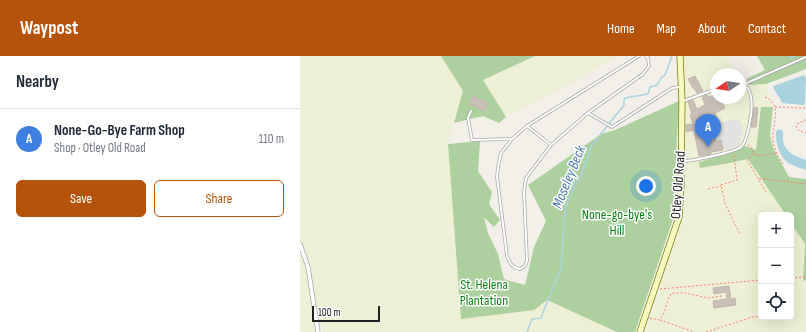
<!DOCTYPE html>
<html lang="en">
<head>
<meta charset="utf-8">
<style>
	body { margin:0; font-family:"Sofia Sans Condensed",sans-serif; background:#f6f6f7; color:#1f2937 }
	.controls { position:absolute; right:12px; bottom:12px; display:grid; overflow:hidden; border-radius:6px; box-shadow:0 4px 16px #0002 }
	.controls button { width:36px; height:36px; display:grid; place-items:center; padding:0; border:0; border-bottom:1px solid #e0e1e3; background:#fff; color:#1f2937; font:20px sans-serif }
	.compass { position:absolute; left:410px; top:12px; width:36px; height:36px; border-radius:50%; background:#fff; box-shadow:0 4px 16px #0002; rotate:258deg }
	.scale { position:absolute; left:12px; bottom:10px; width:68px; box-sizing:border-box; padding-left:4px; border:2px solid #222; border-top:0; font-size:11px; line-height:14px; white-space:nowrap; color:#222; -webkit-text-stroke:3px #fff; paint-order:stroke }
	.you { position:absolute; left:346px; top:130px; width:14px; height:14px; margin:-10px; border:3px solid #fff; border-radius:50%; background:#1a73e8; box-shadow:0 0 0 6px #1a73e833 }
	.badge { display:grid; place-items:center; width:26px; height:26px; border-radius:50%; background:#b45309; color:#fff; font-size:13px; font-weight:700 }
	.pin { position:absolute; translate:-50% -33px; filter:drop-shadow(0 1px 2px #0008) }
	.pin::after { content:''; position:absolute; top:21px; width:14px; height:12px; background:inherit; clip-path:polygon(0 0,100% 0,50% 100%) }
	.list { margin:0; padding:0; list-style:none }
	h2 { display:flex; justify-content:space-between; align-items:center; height:52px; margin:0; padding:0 16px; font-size:17px }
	h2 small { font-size:13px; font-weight:400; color:#747a83 }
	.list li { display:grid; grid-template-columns:26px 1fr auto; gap:12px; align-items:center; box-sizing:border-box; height:60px; padding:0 16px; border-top:1px solid #e0e1e3 }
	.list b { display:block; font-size:15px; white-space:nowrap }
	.list p { margin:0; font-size:13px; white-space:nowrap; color:#747a83 }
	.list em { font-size:13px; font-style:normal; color:#747a83 }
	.actions { display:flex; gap:8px; padding:12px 16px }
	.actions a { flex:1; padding:9px 0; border:1px solid #b45309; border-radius:6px; text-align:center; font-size:14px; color:#b45309 }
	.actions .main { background:#b45309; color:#fff }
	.icon { flex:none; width:22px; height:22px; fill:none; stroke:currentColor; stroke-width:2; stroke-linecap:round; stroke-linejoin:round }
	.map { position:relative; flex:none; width:506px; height:276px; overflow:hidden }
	header { display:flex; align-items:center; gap:24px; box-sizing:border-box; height:56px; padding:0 20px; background:#b45309; color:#fff }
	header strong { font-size:19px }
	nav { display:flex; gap:22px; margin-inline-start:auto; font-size:14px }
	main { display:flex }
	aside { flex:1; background:#fff }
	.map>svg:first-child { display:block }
	.farmland { fill:#eef0d5 }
	.forest { fill:#add19e }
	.parking { fill:#e2e2e2 }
	.water { fill:#aad3df }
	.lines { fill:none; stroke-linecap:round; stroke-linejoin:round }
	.stream { stroke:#aad3df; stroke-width:1.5 }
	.building { fill:#c7bfb8; stroke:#c4b6ab }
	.lane-casing { stroke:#a9a9a9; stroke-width:3.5 }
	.street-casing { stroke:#a9a9a9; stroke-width:5 }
	.secondary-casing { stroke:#707d05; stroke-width:7 }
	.path { stroke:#fa8072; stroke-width:1; stroke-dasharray:2 2; stroke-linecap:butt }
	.lane { stroke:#fff; stroke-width:2 }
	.street { stroke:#fff; stroke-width:3.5 }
	.secondary { stroke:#f7fabf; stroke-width:5.5 }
	.labels { text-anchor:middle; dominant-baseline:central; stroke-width:3; stroke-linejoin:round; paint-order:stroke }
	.street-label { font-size:14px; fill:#222; stroke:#fff }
	.park-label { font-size:14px; fill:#0c8416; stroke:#fff }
	.water-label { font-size:15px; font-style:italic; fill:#4a7aab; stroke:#fff }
</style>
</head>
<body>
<header>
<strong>Waypost</strong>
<nav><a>Home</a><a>Map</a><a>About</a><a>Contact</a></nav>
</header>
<main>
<aside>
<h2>Nearby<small></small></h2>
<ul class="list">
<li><span class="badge" style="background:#3f7fe0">A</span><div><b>None-Go-Bye Farm Shop</b><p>Shop · Otley Old Road</p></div><em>110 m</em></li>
</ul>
<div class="actions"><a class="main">Save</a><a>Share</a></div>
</aside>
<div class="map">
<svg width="506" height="276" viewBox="0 0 506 276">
	<rect width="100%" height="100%" fill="#f2efe9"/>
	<path class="farmland" d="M0 0H141L163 35 148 88 161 263 234 254 247 244 317 276H22L8 202 0 181Z
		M235 0H317L285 20 206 61 183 24Z
		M383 0H428L435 18H416V42H440V28L449 29 466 28 473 51H461L456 94 445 90 439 94 399 106 400 112 430 107 447 102 486 159H461V261H491V167L505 188 503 225 506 224V276H346L360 236 358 231 378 175 384 151 387 39Z
		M0 197 5 210 15 276H0Z"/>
	<path class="forest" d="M141 0H235L183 24 206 61 199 67 183 60 154 67 163 35Z
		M457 0H506V13L466 28 449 29 446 23 465 14Z
		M379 45 375 118 377 144 373 163 335 276H317L247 244 234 254 161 263 148 88 180 85 178 115 192 136 189 148 200 164 194 171 184 161 188 177 198 198 204 223 225 229 234 191 246 165 228 129 301 78 315 74Z
		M461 51H473L470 79 473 92 489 121 506 123V224L503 225 505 188 491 167V159H486L448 103 430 107 400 112 399 106 439 94 445 90 456 94Z"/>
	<path class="parking" d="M438 63 443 70 440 88 436 91 423 94 421 85 416 86 412 68Z"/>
	<path class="water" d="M504 19 506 22 505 48 504 49 482 47C480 41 475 37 473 30Z
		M479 73 482 74C484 77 483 80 483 84 485 97 495 100 506 104V114C501 112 493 110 488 107 479 100 475 85 476 75Z"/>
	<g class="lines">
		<path class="stream" d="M489 0 491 2 494 0
			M227 276 232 263 241 262C247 245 255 229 261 212L265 152C269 148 267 147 269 142 272 135 274 135 275 126L279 125 292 89 324 49V44L325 42 348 38 350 31 357 29 361 22 365 19 372 0"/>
	</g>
	<path class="building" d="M395 20 403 35 397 37 394 32H393L388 23Z
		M416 38V42H420L425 52 415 57 417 63 412 65 416 86 421 84 423 94 411 96V98L399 100 394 74 386 76V69L393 68 390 59 392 58 388 46 393 44 397 53 405 49 402 41 406 39 410 41Z
		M173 40 188 47 184 55 170 48Z
		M454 51 458 52 456 71H451Z
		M429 230 431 243 435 242 436 249 414 252 413 245 427 243 426 236 414 238 413 232Z"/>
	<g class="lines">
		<g class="lane-casing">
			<path id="lane" d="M339 0 227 70 212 83 201 97 198 111 197 121 207 200C210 208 212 211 220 213L225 210 227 205 224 136 226 122 251 89 288 57 343 18 349 10 348 2 346 0
				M442 29 506 1
				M383 45 416 33
				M171 55 168 62 172 84 211 83
				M288 57 312 71 372 32 380 31
				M227 70 251 89
				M382 106C393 104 436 97 442 90 448 83 449 68 451 59 452 51 452 39 448 32L440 30"/>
		</g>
		<g class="street-casing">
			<path id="street" d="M0 188 8 211 18 276"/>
		</g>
		<g class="secondary-casing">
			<path id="secondary" d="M340 276 379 161 381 128 382 45 380 0"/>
		</g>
		<path class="path" d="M465 41C483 48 472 68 473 82 473 92 478 100 483 108
			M475 51 506 52
			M506 64 497 68 496 70 499 75 506 77
			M448 89 451 91 454 97 447 104 466 136
			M454 98 460 100 476 97
			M434 99 437 124 421 129 425 148 440 178
			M459 123H466L506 128
			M408 133 421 130
			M491 222 506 221
			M360 233 461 224
			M464 261 465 262
			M350 262 359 264C367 257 365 245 372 237H385L408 242 422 240
			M360 264 394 276
			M406 276 453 261 461 260"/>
		<use href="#lane" class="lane"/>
		<use href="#street" class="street"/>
		<use href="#secondary" class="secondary"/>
	</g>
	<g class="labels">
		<g class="street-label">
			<text transform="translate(378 129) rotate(-86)">Otley Old Road</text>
		</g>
		<g class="park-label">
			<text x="317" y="158">None-go-bye's<tspan x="317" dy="16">Hill</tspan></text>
			<text x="184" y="228">St. Helena<tspan x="184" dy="16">Plantation</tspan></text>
		</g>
		<g class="water-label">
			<text transform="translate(269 121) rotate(-68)">Moseley Beck</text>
		</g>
	</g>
</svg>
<div class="controls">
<button>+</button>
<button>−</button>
<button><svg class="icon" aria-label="locate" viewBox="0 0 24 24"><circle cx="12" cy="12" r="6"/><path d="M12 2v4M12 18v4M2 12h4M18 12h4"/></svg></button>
</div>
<svg class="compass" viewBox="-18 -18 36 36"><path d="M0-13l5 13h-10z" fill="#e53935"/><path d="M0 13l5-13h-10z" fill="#747a83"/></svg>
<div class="scale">100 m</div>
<div class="you"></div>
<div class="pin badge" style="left:408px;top:91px;background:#3f7fe0">A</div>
</div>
</main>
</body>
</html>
